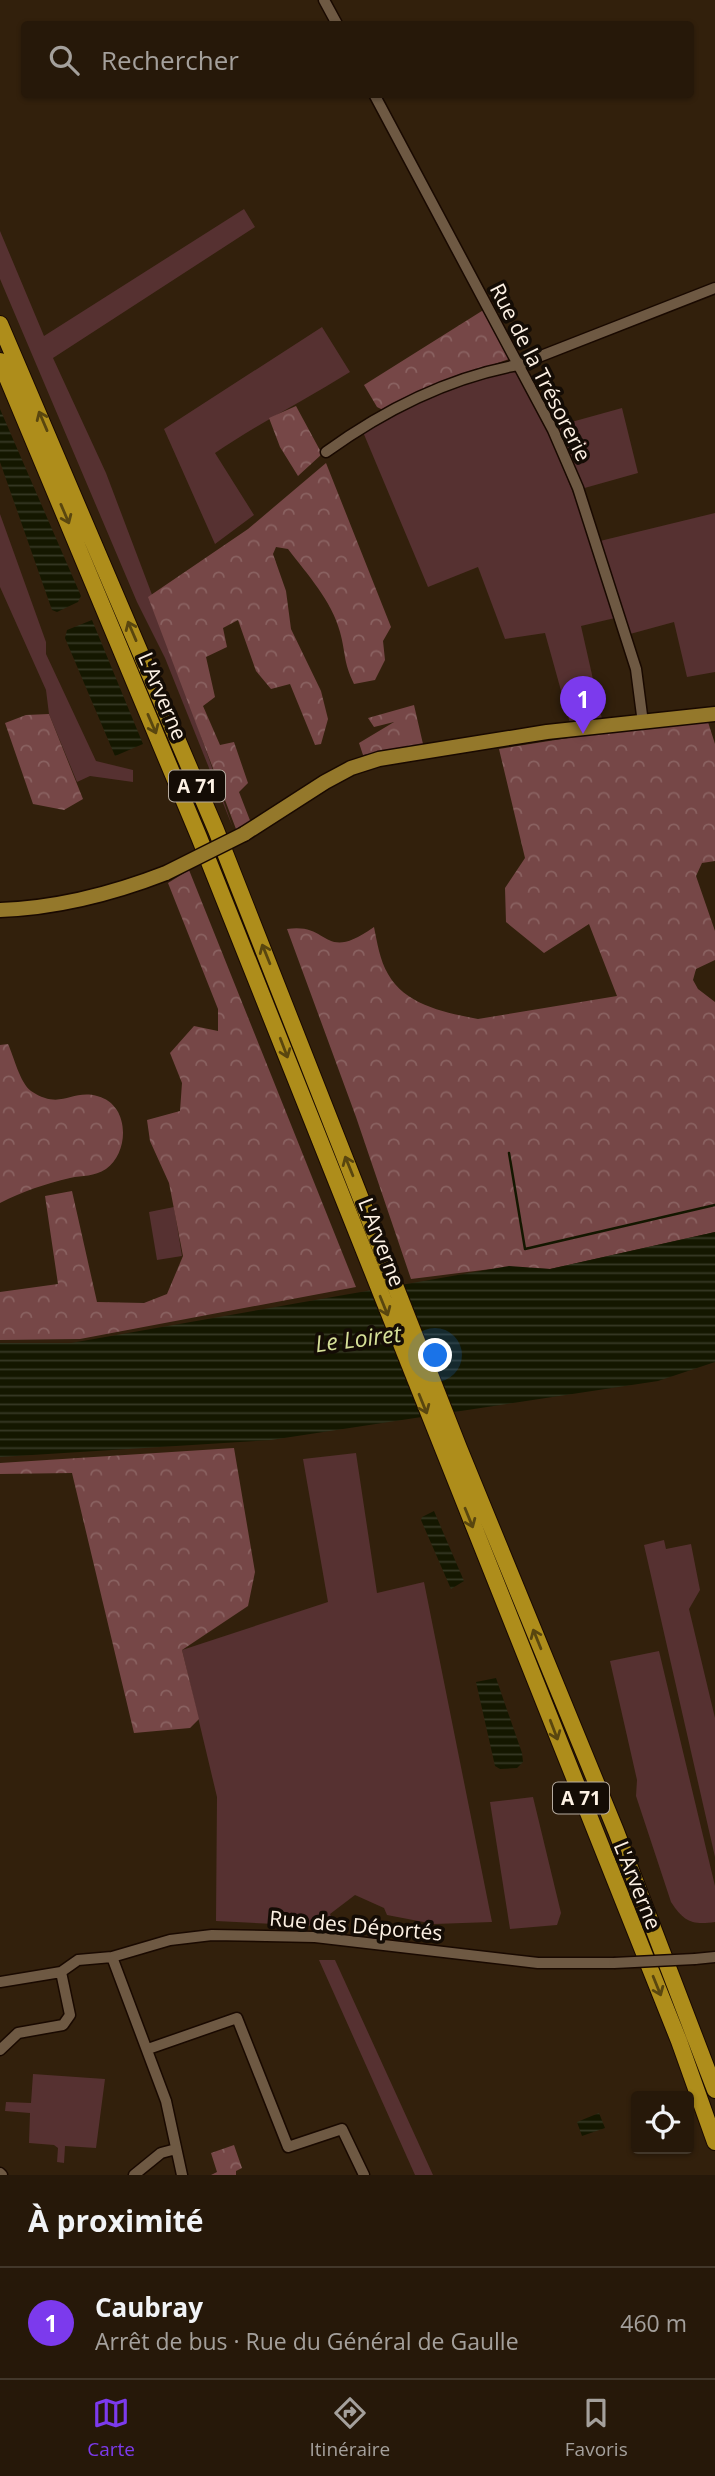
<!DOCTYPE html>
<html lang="fr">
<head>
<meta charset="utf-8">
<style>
	body { margin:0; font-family:"Open Sans",sans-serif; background:#322517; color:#f1f3f6 }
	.controls { position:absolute; right:21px; bottom:21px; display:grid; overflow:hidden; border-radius:7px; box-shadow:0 2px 5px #0004 }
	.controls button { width:63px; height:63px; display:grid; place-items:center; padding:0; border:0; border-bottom:2px solid #42372a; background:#261809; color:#f1f3f6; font:35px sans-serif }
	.you { position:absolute; left:436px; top:1356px; width:24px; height:24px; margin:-18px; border:5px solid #fff; border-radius:50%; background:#1a73e8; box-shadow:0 0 0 10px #1a73e833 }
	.badge { display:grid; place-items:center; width:46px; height:46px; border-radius:50%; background:#7c3aed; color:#fff; font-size:23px; font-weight:700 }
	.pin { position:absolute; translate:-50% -58px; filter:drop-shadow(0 2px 4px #0008) }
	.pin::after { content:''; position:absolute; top:37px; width:24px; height:21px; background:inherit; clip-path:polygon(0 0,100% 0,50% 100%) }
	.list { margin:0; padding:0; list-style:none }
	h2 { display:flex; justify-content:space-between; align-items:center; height:91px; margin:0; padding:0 28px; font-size:30px }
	h2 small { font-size:23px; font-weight:400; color:#a4a09c }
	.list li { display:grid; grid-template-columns:46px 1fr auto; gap:21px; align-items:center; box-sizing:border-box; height:112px; padding:0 28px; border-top:2px solid #42372a }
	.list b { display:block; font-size:26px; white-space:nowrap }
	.list p { margin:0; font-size:23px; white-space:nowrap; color:#a4a09c }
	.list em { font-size:23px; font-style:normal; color:#a4a09c }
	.icon { flex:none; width:38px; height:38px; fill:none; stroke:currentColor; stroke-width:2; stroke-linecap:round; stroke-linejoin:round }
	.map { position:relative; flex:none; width:715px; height:2175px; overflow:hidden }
	.search { position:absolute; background:#261809; box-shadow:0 2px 5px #0004; left:21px; right:21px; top:21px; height:77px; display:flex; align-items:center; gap:18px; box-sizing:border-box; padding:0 24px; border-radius:7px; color:#a4a09c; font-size:26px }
	.sheet { height:203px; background:#261809 }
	nav { display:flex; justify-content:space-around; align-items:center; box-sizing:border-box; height:98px; border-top:2px solid #42372a; background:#261809; font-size:19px; color:#a4a09c }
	nav a { display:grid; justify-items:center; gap:4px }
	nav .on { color:#7c3aed }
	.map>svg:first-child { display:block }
	.green { fill:#563131 }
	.forest { fill:url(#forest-crowns) }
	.water { fill:url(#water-rules) }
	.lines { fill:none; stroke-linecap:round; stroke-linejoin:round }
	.stream { stroke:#141700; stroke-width:2.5 }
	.minor-casing { stroke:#190900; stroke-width:13 }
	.major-casing { stroke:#190900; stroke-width:17 }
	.highway-casing { stroke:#190900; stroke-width:18 }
	.minor { stroke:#6e5943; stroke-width:10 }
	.major { stroke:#94782b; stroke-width:14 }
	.highway { stroke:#ae8d1b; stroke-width:16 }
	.minor-bridge-casing { stroke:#190900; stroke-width:13; stroke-linecap:butt }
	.major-bridge-casing { stroke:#190900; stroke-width:17; stroke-linecap:butt }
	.minor-bridge { stroke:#6e5943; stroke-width:10 }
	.major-bridge { stroke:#94782b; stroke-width:14 }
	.oneway { stroke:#59460f }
	.labels { text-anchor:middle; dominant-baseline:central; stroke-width:7; stroke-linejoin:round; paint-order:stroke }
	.shield { fill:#140c05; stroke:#b7aca1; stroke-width:2 }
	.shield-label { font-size:19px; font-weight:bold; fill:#fdf1e4 }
	.street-label { font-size:21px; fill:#fdf1e4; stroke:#140c05 }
	.water-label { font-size:23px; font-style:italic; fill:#d6e098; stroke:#140c05 }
</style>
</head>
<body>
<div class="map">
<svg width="715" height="2175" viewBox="0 0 715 2175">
	<defs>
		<pattern id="forest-crowns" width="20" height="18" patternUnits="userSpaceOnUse" patternTransform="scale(1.75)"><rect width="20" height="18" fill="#764747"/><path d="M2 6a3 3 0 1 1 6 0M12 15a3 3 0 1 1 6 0" fill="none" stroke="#8a6261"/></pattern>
		<pattern id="water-rules" width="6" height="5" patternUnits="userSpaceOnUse" patternTransform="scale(1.75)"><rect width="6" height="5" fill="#141700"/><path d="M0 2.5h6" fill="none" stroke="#373925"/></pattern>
	</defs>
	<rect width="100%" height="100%" fill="#32200c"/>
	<path class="green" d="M244 209 255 227 53 358 106 473 151 592 233 828 165 658 137 602 0 279V231L44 336Z
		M322 327 350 372C305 400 259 423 215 453L254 515 215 544 164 429Z
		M510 370 517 373 550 436 578 505 615 618 581 626 602 719 570 723 545 633 505 639 478 567 428 587 363 432 440 390Z
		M622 408 638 473 581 489 557 426Z
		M715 513V672L687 677 674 622 630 634 600 541Z
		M0 514 46 642V654L96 761 133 770V782L90 776 77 782 49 714 46 690 0 587Z
		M174 1207 182 1256 157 1260 149 1212Z
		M356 1453 377 1593 424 1582 492 1922 434 1924 387 1915 384 1908 355 1895 330 1914 336 1927 216 1921 217 1797 182 1650 328 1602 303 1459Z
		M664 1540 666 1549 691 1544 700 1590 689 1609 715 1718V1857L644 1545Z
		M659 1651 715 1886V1922C692 1925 684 1922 671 1902L636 1796 637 1780 610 1661Z
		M533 1797 561 1913 557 1925 510 1929 490 1802Z
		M319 1960H335L433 2175H415Z
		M33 2074 105 2079 96 2148 65 2146 64 2163 57 2162 58 2148 54 2145 29 2143 30 2113 5 2111 6 2102 31 2103Z"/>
	<path class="forest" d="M485 309 509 359 432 386 383 410 377 407 364 385Z
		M296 406 322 454 298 476 280 447 269 418Z
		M326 463 391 627 383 641 385 660 375 680 354 684C343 661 346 654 340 632 332 601 307 574 288 549L276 547 273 554 286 591 291 629 321 691 328 719 321 744 315 745 290 684 271 689 256 671 238 620 223 628 227 647 206 657 215 697 203 706 220 745 234 742 248 783 239 792 251 823 236 829 148 597 248 529Z
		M414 705 423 744 363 755 359 743 394 722 374 727 368 718Z
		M49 714 83 799 64 810 33 804 5 723 26 715Z
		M708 722 715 744V861L702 863 696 876 715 931V960L696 969 693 980 698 989 715 1002V1232L550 1269 507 1267 411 1279 356 1117 287 929C331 922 322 964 374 927 377 942 380 961 388 974 405 1005 446 1013 478 1019L617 996 589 924 544 953 506 922 505 888 525 858 499 749 606 732Z
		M189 870 356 1287 80 1339 0 1340V1292L58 1284 45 1196 72 1191 97 1302 144 1303 167 1294 183 1256 169 1183 150 1141 147 1120 180 1111 182 1083 170 1053 194 1026 218 1031V1009L168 883Z
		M8 1044C14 1057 20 1083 31 1091 61 1111 71 1089 97 1096 130 1104 130 1152 106 1169 94 1177 83 1175 70 1178 45 1184 23 1191 0 1203V1045Z
		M234 1448 255 1572 248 1606 182 1650 199 1719 190 1728 134 1733 72 1473 0 1474V1463Z
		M234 2145 242 2168 236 2171V2175H211L217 2172 211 2153Z"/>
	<path class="water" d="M0 409 81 596 78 602 57 612 52 610 0 462Z
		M92 620 143 744 115 756 65 638 67 630Z
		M715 1232V1362L658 1381 271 1440 0 1457V1343H71L509 1266 550 1269Z
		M434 1511 464 1581 451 1589 421 1520 422 1517Z
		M496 1678 522 1753 523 1762 517 1768 500 1769 495 1766 476 1682Z
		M599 2113 605 2128 582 2136 577 2122Z"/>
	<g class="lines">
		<path class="stream" d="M509 1153 525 1249 715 1205"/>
		<g class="minor-casing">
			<path id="minor" d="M324 0 337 24
				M374 94 553 430 578 488 636 669 643 723
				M326 452C384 410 447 378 518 365L715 288
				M112 1957 166 2101 182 2175
				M695 1959 715 1957
				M0 1982 61 1972 78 1960 112 1957 170 1940 212 1935 315 1937 538 1963H614
				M148 2049 237 2018 288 2147 342 2129 364 2175
				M0 2050 18 2033 63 2025 70 2015 61 1972
				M0 2173 2 2175
				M134 2175 161 2153 176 2149"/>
		</g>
		<g class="major-casing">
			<path id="major" d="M244 834 325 782 351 768 379 759 547 732 715 714
				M0 910C57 908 112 894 166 873"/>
		</g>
		<g class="highway-casing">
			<path id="highway" d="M0 324 216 830 459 1448 616 1831 715 2090
				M0 361 199 837 679 2041 715 2142"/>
		</g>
		<use href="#minor" class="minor"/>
		<use href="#major" class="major"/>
		<use href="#highway" class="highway"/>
		<g class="minor-bridge-casing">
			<path id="minor-bridge" d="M614 1963 695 1959"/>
		</g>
		<g class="major-bridge-casing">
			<path id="major-bridge" d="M166 873 244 834"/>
		</g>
		<use href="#minor-bridge" class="minor-bridge"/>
		<use href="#major-bridge" class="major-bridge"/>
	</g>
	<defs><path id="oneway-shaft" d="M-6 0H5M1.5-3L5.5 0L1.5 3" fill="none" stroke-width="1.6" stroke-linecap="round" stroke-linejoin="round" transform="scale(1.75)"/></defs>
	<g class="oneway">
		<use href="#oneway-shaft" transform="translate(43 421) rotate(-113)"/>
		<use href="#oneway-shaft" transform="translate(65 514) rotate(67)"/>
		<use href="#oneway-shaft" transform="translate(132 631) rotate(-113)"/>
		<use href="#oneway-shaft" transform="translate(152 724) rotate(67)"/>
		<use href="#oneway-shaft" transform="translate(266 954) rotate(-112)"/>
		<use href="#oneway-shaft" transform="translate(284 1048) rotate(69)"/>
		<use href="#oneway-shaft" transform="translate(349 1166) rotate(-112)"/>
		<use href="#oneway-shaft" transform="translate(384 1306) rotate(68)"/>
		<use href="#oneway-shaft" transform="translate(423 1404) rotate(68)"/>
		<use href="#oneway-shaft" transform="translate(469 1518) rotate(68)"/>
		<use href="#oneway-shaft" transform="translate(537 1639) rotate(-112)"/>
		<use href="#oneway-shaft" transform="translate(554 1730) rotate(69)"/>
		<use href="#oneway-shaft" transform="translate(657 1986) rotate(68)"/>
	</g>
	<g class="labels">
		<g class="shield">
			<rect x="169" y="770.5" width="56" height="31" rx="5"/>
			<rect x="553" y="1782.5" width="56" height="31" rx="5"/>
		</g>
		<g class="shield-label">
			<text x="197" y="786">A 71</text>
			<text x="581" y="1798">A 71</text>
		</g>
		<g class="street-label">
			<text transform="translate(541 372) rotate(63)">Rue de la Trésorerie</text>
			<text transform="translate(163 696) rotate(67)">L'Arverne</text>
			<text transform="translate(382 1242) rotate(69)">L'Arverne</text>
			<text transform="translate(638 1885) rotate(68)">L'Arverne</text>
			<text transform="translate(356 1925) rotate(5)">Rue des Déportés</text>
		</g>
		<g class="water-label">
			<text transform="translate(358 1338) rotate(-7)">Le Loiret</text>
		</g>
	</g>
</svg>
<div class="controls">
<button><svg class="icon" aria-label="locate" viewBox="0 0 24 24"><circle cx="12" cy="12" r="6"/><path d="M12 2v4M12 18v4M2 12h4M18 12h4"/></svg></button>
</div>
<div class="you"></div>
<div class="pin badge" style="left:583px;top:734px">1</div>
<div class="search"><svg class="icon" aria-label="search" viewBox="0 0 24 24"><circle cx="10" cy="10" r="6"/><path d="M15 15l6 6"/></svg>Rechercher</div>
</div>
<section class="sheet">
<h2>À proximité<small></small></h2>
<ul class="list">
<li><span class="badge">1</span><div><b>Caubray</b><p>Arrêt de bus · Rue du Général de Gaulle</p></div><em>460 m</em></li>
</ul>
</section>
<nav>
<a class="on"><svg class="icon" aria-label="map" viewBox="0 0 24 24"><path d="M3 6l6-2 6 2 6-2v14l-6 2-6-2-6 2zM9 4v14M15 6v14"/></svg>Carte</a>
<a><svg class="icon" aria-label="directions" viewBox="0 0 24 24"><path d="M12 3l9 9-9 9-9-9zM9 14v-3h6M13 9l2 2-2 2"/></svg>Itinéraire</a>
<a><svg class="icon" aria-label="saved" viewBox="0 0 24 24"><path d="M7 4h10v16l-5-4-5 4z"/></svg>Favoris</a>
</nav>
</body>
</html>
